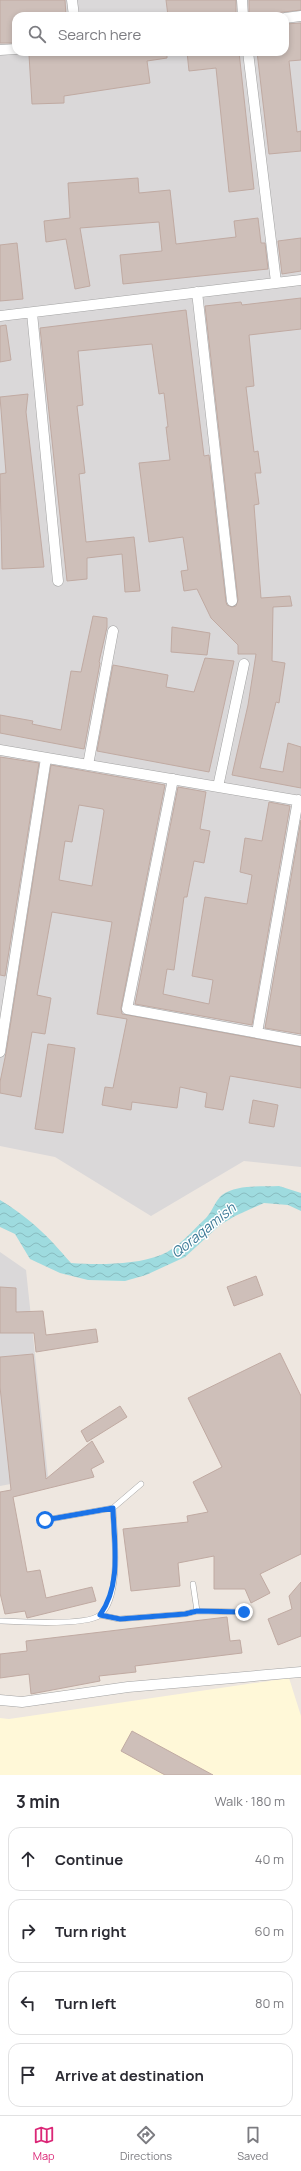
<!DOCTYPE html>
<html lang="en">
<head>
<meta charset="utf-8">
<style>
	body { margin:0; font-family:Manrope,sans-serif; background:#f7f7f7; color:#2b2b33 }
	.stop { position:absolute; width:12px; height:12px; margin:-9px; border:3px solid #1a73e8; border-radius:50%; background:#fff }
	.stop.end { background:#1a73e8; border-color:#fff; box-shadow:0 1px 4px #0008 }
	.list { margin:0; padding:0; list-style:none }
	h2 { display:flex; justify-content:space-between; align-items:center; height:52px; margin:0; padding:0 16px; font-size:17px }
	h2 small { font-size:13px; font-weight:400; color:#7c7c81 }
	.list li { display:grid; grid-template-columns:26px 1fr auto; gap:12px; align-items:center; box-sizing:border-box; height:64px; margin:0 8px 8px; padding:0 8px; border:1px solid #e1e1e2; border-radius:12px }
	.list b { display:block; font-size:15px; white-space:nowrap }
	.list em { font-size:13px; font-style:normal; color:#7c7c81 }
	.icon { flex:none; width:22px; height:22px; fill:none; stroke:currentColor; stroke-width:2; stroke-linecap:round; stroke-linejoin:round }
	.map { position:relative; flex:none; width:301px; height:1775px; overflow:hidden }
	.search { position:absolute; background:#fff; box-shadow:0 2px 6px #0003; left:12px; right:12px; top:12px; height:44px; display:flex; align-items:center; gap:10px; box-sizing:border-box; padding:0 14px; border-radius:12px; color:#7c7c81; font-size:15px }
	.sheet { height:340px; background:#fff }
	nav { display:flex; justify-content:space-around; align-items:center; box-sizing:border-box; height:56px; border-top:1px solid #e1e1e2; background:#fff; font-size:11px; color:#7c7c81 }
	nav a { display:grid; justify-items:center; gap:2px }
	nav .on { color:#db2777 }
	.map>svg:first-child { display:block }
	.residential { fill:#dad8d9; fill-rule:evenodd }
	.education { fill:#fff8d8 }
	.water { fill:url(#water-waves) }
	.building { fill:#cebfb9; stroke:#c0aaa2; fill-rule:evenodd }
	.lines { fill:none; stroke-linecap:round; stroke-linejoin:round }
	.lane-casing { stroke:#a3a3a3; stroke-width:6 }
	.street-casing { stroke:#a3a3a3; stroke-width:11 }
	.lane { stroke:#fff; stroke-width:5 }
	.street { stroke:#fff; stroke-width:10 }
	.route { stroke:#1a73e8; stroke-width:5 }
	.labels { text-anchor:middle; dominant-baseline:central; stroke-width:3; stroke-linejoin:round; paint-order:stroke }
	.water-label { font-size:14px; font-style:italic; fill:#3c7a97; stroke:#fff }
</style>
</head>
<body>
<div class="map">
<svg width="301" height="1775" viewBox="0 0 301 1775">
	<defs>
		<pattern id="water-waves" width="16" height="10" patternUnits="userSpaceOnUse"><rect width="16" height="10" fill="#9edbdf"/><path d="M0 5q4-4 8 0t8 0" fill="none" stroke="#88bbbf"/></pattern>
	</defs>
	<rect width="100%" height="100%" fill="#eee7e0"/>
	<path class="residential" d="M0 0H301V1167L244 1161 151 1216 55 1157 0 1146ZM16 16H285V52H16Z
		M0 1252 26 1270 48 1477 0 1486Z"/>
	<path class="education" d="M289 1678 301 1716V1775H0V1718L9 1719Z"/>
	<path class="water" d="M279 1186 301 1193V1211L288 1205 264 1203 235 1216 220 1225 185 1257 146 1275 125 1281 88 1280 60 1273 30 1259 15 1234 0 1227V1200C31 1219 47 1235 71 1263 97 1265 136 1265 161 1255 178 1248 193 1230 206 1218 212 1212 215 1201 222 1195 237 1184 261 1187 279 1186Z"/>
	<path class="building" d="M0 0H65L66 16H16V43H0Z
		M166 0H236V16H168Z
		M249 0H301V10L249 16Z
		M301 23V60L289 61 297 132 301 131V151L269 154 257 52H285V24Z
		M68 52H167V58L147 61 150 83 64 96V103L32 104 29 55Z
		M187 52H239L254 189 229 192 216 68 189 71Z
		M138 178 139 193 170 190 176 244 236 237 234 221 258 218 261 243H265L268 269 123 284 120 255 162 251 159 222 80 228 90 286 75 289 66 239 46 242 44 221 70 218 68 183Z
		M301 238V271L282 274 278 241Z
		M17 243 23 299 0 301V245Z
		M301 298V329L249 335 254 386 246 387 254 452 258 451 261 473H255L259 504 254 505 261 598 290 596 292 606 273 607 272 661 285 663 279 703 276 702 260 768 283 772 288 743 301 747V788L232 775 248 705 256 654H238V645L211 618 197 589 184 591 181 571 188 570 183 537 149 542 139 463 170 460 166 427H168L164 393 159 394 152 344 78 351 83 405 77 406 85 473 79 474 86 542 134 537 140 591 125 592 122 554 87 558V579L67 581 40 328 186 310 204 456 209 455 226 602 227 605 232 607 236 606 238 600 205 306 241 302 242 305Z
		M6 325 11 360 0 362V326Z
		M28 394 26 412 44 567 2 569 0 474 6 473 0 397Z
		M93 616 107 618V627L99 662 100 663 84 749 0 733V715L33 721 32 724 61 730 71 671 81 672Z
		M172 627 210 633 207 655 171 652Z
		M205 658 234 661 209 772 97 751 113 665 168 675 166 687 194 692Z
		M0 757 39 763 5 976 0 975Z
		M51 765 165 785 121 1008 122 1014 301 1047V1088L230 1076 223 1110 205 1107 207 1093 180 1087 177 1108 132 1102 131 1110 102 1105 105 1087 113 1088 127 1019 97 1014 112 922 52 912 37 995 51 998 45 1034 32 1032 21 1097 0 1093V1082L6 1053ZM79 805 103 809 104 811 92 886 59 880 65 841 72 842Z
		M178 787 206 792 200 829 210 831 204 863 194 861 187 897H184L174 970 167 969 163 994 209 1004 213 980 192 976 205 897 247 904 252 875 240 872 245 838 262 841 269 802 290 806 252 1025 135 1004Z
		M301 820V1034L265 1028Z
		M48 1044 75 1048 63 1133 35 1129Z
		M253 1100 278 1105 274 1127 249 1123Z
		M256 1276 263 1295 234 1306 227 1287Z
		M0 1287 16 1288V1312L43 1311 46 1335 96 1329 98 1342 36 1352 34 1333H0Z
		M280 1353 301 1396V1554L260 1574 270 1593 251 1603 245 1589H214V1556L178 1563 180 1586 131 1591 123 1529 188 1522 187 1516 208 1512 193 1482 222 1467 188 1398Z
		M33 1354 46 1479 92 1441 104 1462 91 1469 94 1477 13 1497 27 1572 40 1570 46 1598 92 1587 96 1601 27 1618 25 1611 5 1614 0 1593V1492L11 1490 0 1387V1357Z
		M120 1406 127 1417 87 1442 81 1431Z
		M301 1582V1636L278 1645 268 1619 292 1609 289 1596Z
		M227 1617 230 1641 240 1640 242 1653 135 1666 136 1672 99 1676 100 1681 31 1694 29 1674 0 1678V1654L27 1651 26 1641Z
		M132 1731 213 1775H165L121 1751Z"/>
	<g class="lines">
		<g class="lane-casing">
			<path id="lane" d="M45 1520 113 1508
				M193 1584 197 1611
				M100 1615 119 1619 185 1614 197 1611 245 1612
				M0 1621C19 1622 87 1626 100 1615 122 1597 114 1533 113 1508L141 1484"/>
		</g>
		<g class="street-casing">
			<path id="street" d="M72 0 74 16
				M242 0 243 16
				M285 18 301 16
				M0 50 16 49
				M248 52 276 282
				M197 292 232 601
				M32 313 58 581
				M0 316 301 280
				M0 750 301 801
				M88 765 113 631
				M173 779 127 1009 301 1041
				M218 787 244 664
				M257 1033 298 800
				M0 1052 46 758
				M0 1700 22 1702 128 1687 301 1672"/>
		</g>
		<use href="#lane" class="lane"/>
		<use href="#street" class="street"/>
	</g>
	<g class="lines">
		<path class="route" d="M45 1520 113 1508C114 1544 122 1584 100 1615L120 1619 185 1614 197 1611 244 1612"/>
	</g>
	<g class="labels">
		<g class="water-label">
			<text transform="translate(203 1230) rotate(-39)">Qoraqamish</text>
		</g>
	</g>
</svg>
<div class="stop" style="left:45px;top:1520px"></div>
<div class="stop end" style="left:244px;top:1612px"></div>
<div class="search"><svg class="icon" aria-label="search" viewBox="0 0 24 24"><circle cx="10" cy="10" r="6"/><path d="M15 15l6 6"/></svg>Search here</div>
</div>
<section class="sheet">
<h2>3 min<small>Walk · 180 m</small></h2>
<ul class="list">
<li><svg class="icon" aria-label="ahead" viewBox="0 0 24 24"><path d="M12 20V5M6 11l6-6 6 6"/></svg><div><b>Continue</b></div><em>40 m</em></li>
<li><svg class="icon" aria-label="right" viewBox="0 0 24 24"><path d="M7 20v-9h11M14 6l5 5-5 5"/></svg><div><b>Turn right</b></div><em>60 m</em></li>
<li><svg class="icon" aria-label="left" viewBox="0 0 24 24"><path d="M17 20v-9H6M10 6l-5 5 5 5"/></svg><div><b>Turn left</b></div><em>80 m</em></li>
<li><svg class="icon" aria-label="arrive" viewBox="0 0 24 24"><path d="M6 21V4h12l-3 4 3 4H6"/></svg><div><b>Arrive at destination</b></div></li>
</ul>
</section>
<nav>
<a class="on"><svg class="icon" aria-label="map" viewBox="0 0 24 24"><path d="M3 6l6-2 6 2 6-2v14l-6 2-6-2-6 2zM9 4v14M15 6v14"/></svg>Map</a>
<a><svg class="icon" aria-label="directions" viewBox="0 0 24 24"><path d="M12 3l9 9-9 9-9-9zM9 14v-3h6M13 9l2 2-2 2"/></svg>Directions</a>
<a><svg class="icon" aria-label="saved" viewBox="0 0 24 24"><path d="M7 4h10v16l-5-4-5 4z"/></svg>Saved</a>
</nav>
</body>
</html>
